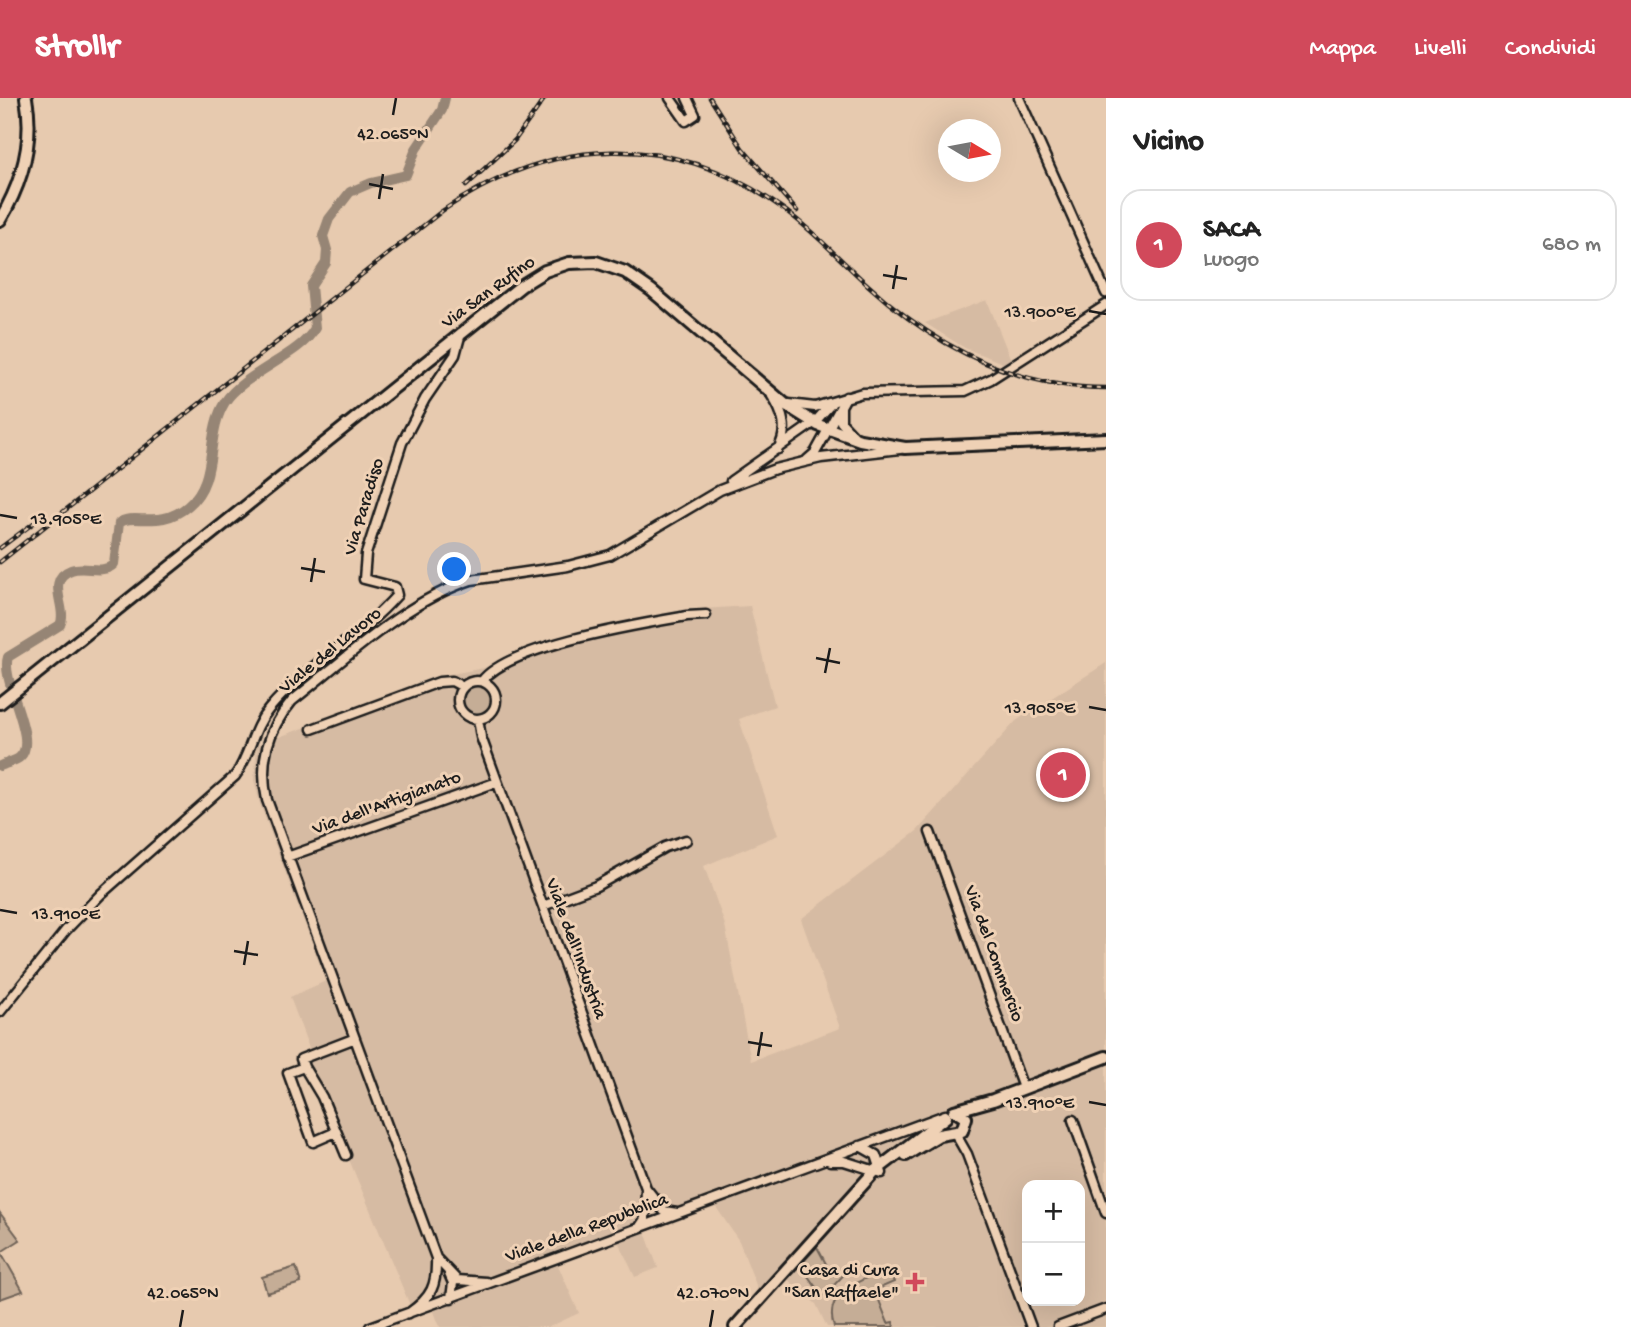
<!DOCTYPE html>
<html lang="it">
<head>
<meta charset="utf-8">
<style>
	body { margin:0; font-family:"Gochi Hand",sans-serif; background:#f2f2f2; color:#222 }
	.controls { position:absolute; right:21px; bottom:21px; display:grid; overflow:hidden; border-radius:14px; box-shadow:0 7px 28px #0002 }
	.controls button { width:63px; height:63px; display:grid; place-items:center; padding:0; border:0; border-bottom:2px solid #e0e0e0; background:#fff; color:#222; font:35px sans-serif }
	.compass { position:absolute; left:938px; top:21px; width:63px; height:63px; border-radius:50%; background:#fff; box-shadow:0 7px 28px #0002; rotate:100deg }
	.you { position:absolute; left:455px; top:472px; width:24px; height:24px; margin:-18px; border:5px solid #fff; border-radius:50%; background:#1a73e8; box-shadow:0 0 0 10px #1a73e833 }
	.badge { display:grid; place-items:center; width:46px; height:46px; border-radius:50%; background:#d1495b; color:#fff; font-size:23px; font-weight:700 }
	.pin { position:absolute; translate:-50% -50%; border:4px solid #fff; box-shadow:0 2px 7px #0006 }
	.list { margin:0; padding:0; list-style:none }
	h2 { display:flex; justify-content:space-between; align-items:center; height:91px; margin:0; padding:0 28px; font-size:30px }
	h2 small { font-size:23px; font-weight:400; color:#767676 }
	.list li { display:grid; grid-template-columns:46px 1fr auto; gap:21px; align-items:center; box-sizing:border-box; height:112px; margin:0 14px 14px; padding:0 14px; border:2px solid #e0e0e0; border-radius:21px }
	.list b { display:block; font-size:26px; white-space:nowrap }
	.list p { margin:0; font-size:23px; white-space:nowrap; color:#767676 }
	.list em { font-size:23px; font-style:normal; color:#767676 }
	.map { position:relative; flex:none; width:1106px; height:1229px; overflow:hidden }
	header { display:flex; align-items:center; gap:42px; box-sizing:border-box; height:98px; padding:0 35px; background:#d1495b; color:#fff }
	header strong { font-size:33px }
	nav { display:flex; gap:38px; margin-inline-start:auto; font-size:24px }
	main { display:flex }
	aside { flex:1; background:#fff }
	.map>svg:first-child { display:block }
	.built { fill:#d6bba3; fill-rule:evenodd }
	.grass { fill:#c5ad96; stroke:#706459; stroke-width:2 }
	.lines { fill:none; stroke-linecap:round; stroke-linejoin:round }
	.river { stroke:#968574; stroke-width:10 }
	.minor-casing { stroke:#1c1c1c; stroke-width:13 }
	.major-casing { stroke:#1c1c1c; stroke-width:16 }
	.minor { stroke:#efd1b5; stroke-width:8 }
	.major { stroke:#efd1b5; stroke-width:10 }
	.rail-casing { stroke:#1c1c1c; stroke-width:4.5 }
	.rail { stroke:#efd1b5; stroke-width:2; stroke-dasharray:5; stroke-linecap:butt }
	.ticks { fill:none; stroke:#1c1c1c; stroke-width:2.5 }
	.poi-dot { fill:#d1495b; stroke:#efd1b5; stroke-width:2.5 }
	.labels { text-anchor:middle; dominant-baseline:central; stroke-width:6; stroke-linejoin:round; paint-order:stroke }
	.street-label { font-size:19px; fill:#1c1c1c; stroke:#efd1b5 }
	.poi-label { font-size:19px; fill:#1c1c1c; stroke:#efd1b5; text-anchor:end }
	.ticks-label { font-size:18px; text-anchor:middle; fill:#1c1c1c; stroke:#efd1b5; stroke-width:6; stroke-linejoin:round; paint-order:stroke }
</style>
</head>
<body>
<header>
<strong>Strollr</strong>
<nav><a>Mappa</a><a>Livelli</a><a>Condividi</a></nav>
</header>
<main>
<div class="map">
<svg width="1106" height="1229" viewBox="0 0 1106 1229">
	<rect width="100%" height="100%" fill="#e7caaf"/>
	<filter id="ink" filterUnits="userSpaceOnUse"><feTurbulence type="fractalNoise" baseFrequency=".0143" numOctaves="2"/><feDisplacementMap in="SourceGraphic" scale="14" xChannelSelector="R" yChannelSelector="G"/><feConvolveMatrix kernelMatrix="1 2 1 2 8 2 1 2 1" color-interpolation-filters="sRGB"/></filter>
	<g filter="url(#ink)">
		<path class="built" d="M987 202 1011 262 1005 266 965 250 925 225Z
			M750 508 775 608 739 621 778 737 704 768 725 827 751 963 840 930 801 821 917 733 1016 623 1106 565V1229H827L816 1206 786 1180 763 1205 739 1143 714 1106 644 1131 658 1170 635 1179 619 1145 557 1165 579 1215 549 1229H440L433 1211 414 1217 305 956 310 953 290 899 326 883 260 706 254 682 257 647 451 576 484 570 568 537 685 512ZM1027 1087H1080V1203H1027Z"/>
		<path class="grass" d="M462 602a15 15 0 1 1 30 0a15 15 0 1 1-30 0Z
			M0 1115 20 1142 1 1154 23 1193 0 1201Z
			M817 1149 832 1177 851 1169 823 1199 800 1167Z
			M296 1169 301 1185 267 1195 262 1179Z
			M888 1170 894 1184 875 1192 888 1225 893 1224 894 1229H834C822 1192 862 1183 888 1170Z"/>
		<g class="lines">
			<path class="river" d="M0 668C6 665 16 663 20 659 39 642 0 583 8 559L60 527C69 511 44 482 71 472 85 467 103 477 114 466L119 425C133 414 160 432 188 408 220 381 204 337 225 304 244 275 301 257 315 230L311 188 326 165 327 152 323 138 329 121 350 94 371 85 406 77 416 51 442 12 445 0"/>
			<g class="minor-casing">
				<path id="minor" d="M670 0 686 23 695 17 687 0
					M1019 0 1106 195
					M772 298C783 315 789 332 778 351
					M789 306 815 309 862 295 965 293 991 281 1106 207
					M841 308V324L854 338
					M807 362 815 355 846 299
					M731 383 815 324 831 306
					M458 602a19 19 0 1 1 38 0a19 19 0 1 1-38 0Z
					M482 583C509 547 641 526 687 518L706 517
					M478 621 481 639 646 1090 664 1113 677 1115
					M312 631 439 584 452 583 463 589
					M930 734 1023 990
					M287 759 497 684
					M543 808 596 788 665 749 686 742
					M0 914 66 832 101 796 235 678C250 658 252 631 269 611 306 567 358 541 397 497L395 489 364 481 366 456 402 345 425 301 455 257 461 235
					M304 969 322 999 346 1057
					M1073 1022 1106 1115
					M336 1034 313 1044 288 975 304 969 301 961 353 941
					M955 1035 967 1056 1031 1229
					M830 1063H844L882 1075 876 1057 860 1048
					M639 1130 645 1121 646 1090
					M436 1160 457 1182 486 1184
					M449 1176 453 1185 451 1200
					M409 1215C432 1199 437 1187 436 1160L267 702C259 664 267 633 292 603 348 559 403 505 471 482L568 468 610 457 720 392 775 371 821 360 900 351
					M370 1229 945 1017
					M1058 1229 1106 1211"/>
			</g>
			<g class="major-casing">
				<path id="major" d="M0 122C22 85 34 43 26 0
					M0 605 521 188 545 173 569 165 596 164 625 174 651 192 786 307 818 327 860 342 905 350 1106 341
					M954 1013 993 1002 1106 959
					M906 1057 939 1037 962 1033 966 1020 955 1013
					M735 1229 874 1074 946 1019"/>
			</g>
			<use href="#minor" class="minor"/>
			<use href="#major" class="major"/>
			<g class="rail-casing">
				<path id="rail" d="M710 0 742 50 797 113
					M466 88 515 42 545 0
					M0 450 35 424
					M0 464 442 113C552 38 672 31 782 110 813 132 840 162 869 188 935 248 1015 290 1106 290"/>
			</g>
			<use href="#rail" class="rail"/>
		</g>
	</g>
	<path class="ticks" d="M393 17 396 0M369 86 393 91M379 101 383 76M883 177 907 181M893 191 897 167M1089 213 1106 216M0 417 17 420M301 470 325 474M311 484 315 460M816 560 840 565M825 575 830 550M1089 609 1106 612M0 812 17 815M234 853 258 857M244 867 248 843M748 944 772 948M758 958 762 934M1089 1004 1106 1007M180 1229 183 1212M710 1229 713 1212"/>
	<path class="poi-dot" d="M911.5 1173.5h7v7h7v7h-7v7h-7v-7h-7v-7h7z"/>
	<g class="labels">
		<g class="street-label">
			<text transform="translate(489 195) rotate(-36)">Via San Rufino</text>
			<text transform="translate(365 409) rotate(-73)">Via Paradiso</text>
			<text transform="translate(331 553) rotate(-39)">Viale del Lavoro</text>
			<text transform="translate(387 706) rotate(-20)">Via dell'Artigianato</text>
			<text transform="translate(575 851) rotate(70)">Viale dell'Industria</text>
			<text transform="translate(993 856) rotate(70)">Via del Commercio</text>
			<text transform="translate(587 1131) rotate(-20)">Viale della Repubblica</text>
		</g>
		<g class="poi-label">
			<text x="899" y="1173">Casa di Cura<tspan x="899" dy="22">"San Raffaele"</tspan></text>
		</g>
	</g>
	<g class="ticks-label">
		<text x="393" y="41">42.065°N</text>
		<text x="1040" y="219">13.900°E</text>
		<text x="66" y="426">13.905°E</text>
		<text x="1040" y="615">13.905°E</text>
		<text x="66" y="821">13.910°E</text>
		<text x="1040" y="1010">13.910°E</text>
		<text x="183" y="1200">42.065°N</text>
		<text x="713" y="1200">42.070°N</text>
	</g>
</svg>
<div class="controls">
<button>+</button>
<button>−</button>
</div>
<svg class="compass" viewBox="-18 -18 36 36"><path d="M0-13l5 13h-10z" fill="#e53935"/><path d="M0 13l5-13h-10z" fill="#767676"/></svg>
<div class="you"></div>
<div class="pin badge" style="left:1063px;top:677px">1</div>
</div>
<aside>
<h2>Vicino<small></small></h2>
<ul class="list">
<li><span class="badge">1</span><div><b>SACA</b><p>Luogo</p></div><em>680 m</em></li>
</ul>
</aside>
</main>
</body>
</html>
